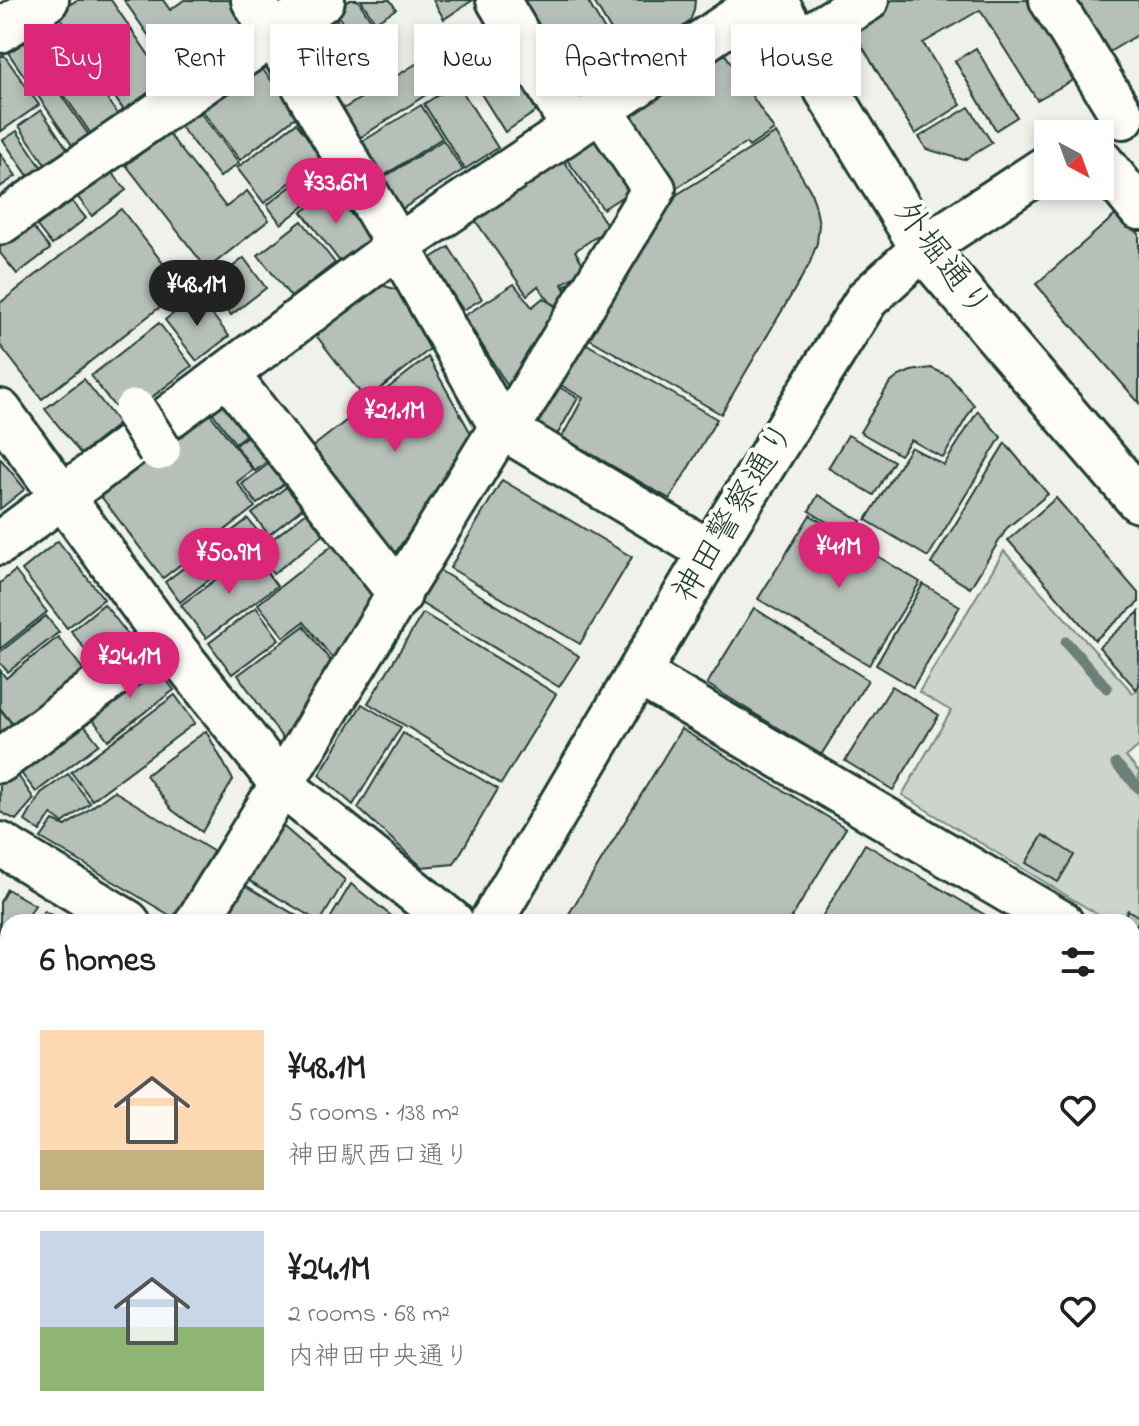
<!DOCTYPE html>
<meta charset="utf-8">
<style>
body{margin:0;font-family:"Indie Flower","Klee One",sans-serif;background:#f6f6f6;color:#202124;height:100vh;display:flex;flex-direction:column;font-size:30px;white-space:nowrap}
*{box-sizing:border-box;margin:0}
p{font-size:26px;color:#757577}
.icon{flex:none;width:44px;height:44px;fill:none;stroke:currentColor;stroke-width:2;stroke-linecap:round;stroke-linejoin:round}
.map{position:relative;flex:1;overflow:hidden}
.side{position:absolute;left:0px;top:914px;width:1140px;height:512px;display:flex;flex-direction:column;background:#fff;border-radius:24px 24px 0 0;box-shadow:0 4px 12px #0003}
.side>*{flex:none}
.banner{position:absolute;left:24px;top:24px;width:1092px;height:72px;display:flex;gap:16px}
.needle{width:52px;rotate:139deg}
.controls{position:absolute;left:1034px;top:120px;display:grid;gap:16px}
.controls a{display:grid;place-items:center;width:80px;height:80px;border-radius:0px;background:#fff;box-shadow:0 4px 12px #0003;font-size:40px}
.price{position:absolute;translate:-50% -68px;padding:0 18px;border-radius:28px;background:#db2777;color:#fff;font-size:26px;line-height:52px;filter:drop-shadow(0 2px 4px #0008)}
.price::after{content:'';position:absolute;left:50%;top:48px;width:24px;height:18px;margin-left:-12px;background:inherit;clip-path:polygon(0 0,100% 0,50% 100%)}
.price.on{background:#222;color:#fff}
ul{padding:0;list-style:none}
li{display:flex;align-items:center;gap:24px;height:200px;padding:0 40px}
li+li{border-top:2px solid #e0e0e0}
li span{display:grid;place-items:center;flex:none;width:224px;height:160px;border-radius:0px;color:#555}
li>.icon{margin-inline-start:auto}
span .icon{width:96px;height:96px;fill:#fffc;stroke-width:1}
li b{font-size:34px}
h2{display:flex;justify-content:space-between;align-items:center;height:96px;padding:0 40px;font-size:34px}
.chip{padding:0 28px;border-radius:0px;background:#fff;box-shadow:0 4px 12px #0003;font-size:28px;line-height:72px}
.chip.on{background:#db2777;color:#fff}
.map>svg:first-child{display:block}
</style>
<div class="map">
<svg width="1139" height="1426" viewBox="0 0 1139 1426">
<rect width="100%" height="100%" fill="#f0f1eb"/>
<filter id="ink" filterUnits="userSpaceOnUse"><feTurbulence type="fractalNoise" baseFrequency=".0125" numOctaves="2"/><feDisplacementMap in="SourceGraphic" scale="16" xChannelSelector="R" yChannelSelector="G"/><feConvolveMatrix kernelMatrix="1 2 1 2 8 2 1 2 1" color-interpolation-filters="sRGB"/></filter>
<g filter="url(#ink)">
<!-- green -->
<path fill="#cdd3cd" stroke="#768880" stroke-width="2" d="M1004,551L1133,693L1139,689V746L1126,757L1139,772V922L1132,933V922H1110L902,795L951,711L919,692Z"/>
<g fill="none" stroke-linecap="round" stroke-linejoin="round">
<!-- stream -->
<g stroke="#6c8077" stroke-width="11">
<path d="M1066,642L1107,688"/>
<path d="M1116,764L1139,788"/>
</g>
</g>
<!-- building -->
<g fill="#b6bfb8" stroke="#1f3d34" stroke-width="2">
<path d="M77,0H111L168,83L125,112L57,13Z"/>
<path d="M124,0H163L170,10L184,0H231L245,21L173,71Z"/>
<path d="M350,0H358L374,25L353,38L334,10Z"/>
<path d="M361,0H390L396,9L375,22Z"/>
<path d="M433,0H473L444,19Z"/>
<path d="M507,0H587L626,66L592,86L586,75L561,90Z"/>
<path d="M593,0H695L694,10L690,21L680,30L630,62Z"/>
<path d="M893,0H1038L1082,75L1037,100L980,10L923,43L961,105L915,134L850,26Z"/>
<path d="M1065,0H1139V34L1101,57Z"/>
<path d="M331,11L350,40L318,61L299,32Z"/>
<path d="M54,22L118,115L91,134L27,41Z"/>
<path d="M488,24L502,46L447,82L433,60Z"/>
<path d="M23,40L90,137L74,148L7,51Z"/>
<path d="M506,48L544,106L505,132L468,73Z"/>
<path d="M976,48L1017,117L996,130L955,61Z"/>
<path d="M725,54L774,130L749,147L746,143L669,193L622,121Z"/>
<path d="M4,55L39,105L0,132V57Z"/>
<path d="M427,57L444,83L358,139L340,111Z"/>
<path d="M260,66L298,115L240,160L202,111Z"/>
<path d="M457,83L498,148L465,169L424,104Z"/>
<path d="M421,105L442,138L382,177L360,143Z"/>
<path d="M195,106L239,163L220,177L176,121Z"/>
<path d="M969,107L992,143L964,160L926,149L919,137Z"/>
<path d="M41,110L70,153L48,168L19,126Z"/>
<path d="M296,123L323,157L264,203L237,168Z"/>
<path d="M17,131L44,171L31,180L3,140Z"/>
<path d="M604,131L639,186L603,209L565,157Z"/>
<path d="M168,133L226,207L247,191L269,220L207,269L126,165Z"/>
<path d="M776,133L810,190L815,204L819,224L817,243L809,265L721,414L574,330L673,197Z"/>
<path d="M443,140L463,170L402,209L383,178Z"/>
<path d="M0,153L16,176L0,187Z"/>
<path d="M326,159L340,178L281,224L267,205Z"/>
<path d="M564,161L609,228L575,251L586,269L562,284L568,296L564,304L556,306L551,303L538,286L527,295L475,220Z"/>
<path d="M110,170L126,190L92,216L77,196Z"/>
<path d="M332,189L371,240L341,263L302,212Z"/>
<path d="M71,200L86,218L52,245L37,226Z"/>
<path d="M121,209L183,289L42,399L0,345V303Z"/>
<path d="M1120,211L1139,234V403L1036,284Z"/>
<path d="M302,221L335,263L291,297L258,255Z"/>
<path d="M29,222L50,249L17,274L0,253V245Z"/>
<path d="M449,247L482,299L463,310L430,259Z"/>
<path d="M244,258L266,288L231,315L203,278L217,267L223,274Z"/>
<path d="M588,273L512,393L464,316L514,284L532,307L543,298L558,308L569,298L564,286Z"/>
<path d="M379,284L397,290L430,349L366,400L315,334Z"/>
<path d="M197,295L229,336L197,361L165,320Z"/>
<path d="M159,323L192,366L124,419L91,376Z"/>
<path d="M578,339L717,419L670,499L562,437L583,398L554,381Z"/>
<path d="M428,357L473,437L394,555L302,455Z"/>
<path d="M931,368L949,376L974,405L943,458L911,440L900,455L860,432L889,384L899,376L911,371Z"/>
<path d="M84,379L119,424L81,454L45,409Z"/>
<path d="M549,381L578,398L557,435L531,419Z"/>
<path d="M227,394L253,429L235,443L209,408Z"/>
<path d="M978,411L1001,437L928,557L866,520L911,447L944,465Z"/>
<path d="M210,414L253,470L237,482L255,507L163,578L100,495L192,424L193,426Z"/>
<path d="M254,431L273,457L255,471L235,445Z"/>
<path d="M848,435L894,461L874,495L828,468Z"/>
<path d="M1005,443L1048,494L1007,528L970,588L931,564Z"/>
<path d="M0,458L25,489L0,509Z"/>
<path d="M272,461L288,481L257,504L242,484Z"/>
<path d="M502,480L632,557L580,644L450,568Z"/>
<path d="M294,481L310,502L269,535L252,514Z"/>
<path d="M818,495L861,521L851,537L809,511Z"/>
<path d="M1056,498L1139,594V602L1095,640L1008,540Z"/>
<path d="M312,508L329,530L273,574L256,552Z"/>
<path d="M810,515L920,582L869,665L758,599Z"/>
<path d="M248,519L263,538L180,602L165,582Z"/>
<path d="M58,541L104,599L67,628L22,570Z"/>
<path d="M337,542L376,590L333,659L304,622L284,637L258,604Z"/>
<path d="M252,553L277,586L206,638L181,605Z"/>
<path d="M434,567L579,656L559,687L414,599Z"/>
<path d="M15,571L47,612L0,649V583Z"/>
<path d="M923,584L960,606L913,687L876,665Z"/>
<path d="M104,604L138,647L104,674L71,631Z"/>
<path d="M256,607L279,639L232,674L209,643Z"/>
<path d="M754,608L868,680L821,755L707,684Z"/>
<path d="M1139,612V686L1136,689L1099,647Z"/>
<path d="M423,613L556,694L501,784L368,703Z"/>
<path d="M46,616L59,632L8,672L0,663V652Z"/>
<path d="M304,626L332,663L283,739L238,675Z"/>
<path d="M58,637L86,673L15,727L0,708V670L6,678Z"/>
<path d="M152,661L174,690L108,740L86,710Z"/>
<path d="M892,686L939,715L893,790L845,761Z"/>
<path d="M175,695L195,723L92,800L71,772Z"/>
<path d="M362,704L401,727L353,805L319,775Z"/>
<path d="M0,709L18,731L0,746Z"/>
<path d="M77,716L99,744L36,792L14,764Z"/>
<path d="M681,729L846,828L789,922H564Z"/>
<path d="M206,731L233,780L202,832L172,810L146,775Z"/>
<path d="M403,733L498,789L454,864L422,867L358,808Z"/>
<path d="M13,768L34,799L16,820L0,812V779Z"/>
<path d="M68,774L90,803L63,823L51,815L40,831L25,821L41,793Z"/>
<path d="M114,791L216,853L176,919L41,838L53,821L66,826Z"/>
<path d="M277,821L345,880L320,922L236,873Z"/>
<path d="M1043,835L1074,855L1058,882L1026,863Z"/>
<path d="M865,844L997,922H819Z"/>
<path d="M235,879L307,922H238L217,910Z"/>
<path d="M351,884L399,922H328Z"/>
<path d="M7,889L35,905L25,922H8V953L6,956L0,953V902Z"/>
<path d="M1128,910L1139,917V920L1132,932V922H1121Z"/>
<path d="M44,911L64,922H37Z"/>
<path d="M1132,1002L1139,1006V1097L1132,1109Z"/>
<path d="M8,1007V1059L0,1054V1011L4,1013Z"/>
<path d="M1139,1126V1171L1132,1167V1137Z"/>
<path d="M0,1165L8,1169V1204L0,1218Z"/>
<path d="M1132,1170L1139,1174V1211L1132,1207Z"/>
<path d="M0,1227L8,1232V1270L0,1265Z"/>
<path d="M8,1289V1317L0,1313V1303Z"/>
<path d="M0,1322L8,1326V1346L0,1360Z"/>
<path d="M1133,1369L1139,1375V1426H1098L1103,1418H1132Z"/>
<path d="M46,1418H125L120,1426H60Z"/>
<path d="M282,1418H329L324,1426H288L280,1421Z"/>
<path d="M340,1418H369L364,1426H335Z"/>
<path d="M373,1418H425L439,1426H369Z"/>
<path d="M624,1418H641L636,1426H623L620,1424Z"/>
<path d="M660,1418H681L676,1426H655Z"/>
<path d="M710,1418H753L748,1426H705Z"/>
<path d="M903,1418H959L965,1421L962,1426H914L903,1419Z"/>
</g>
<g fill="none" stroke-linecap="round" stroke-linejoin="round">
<!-- minor casing -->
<g stroke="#1f3d34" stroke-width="48">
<g id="minor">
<path d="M253,0L398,246L501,427L710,552"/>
<path d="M498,0L573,128"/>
<path d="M1051,0L1123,117"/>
<path d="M0,31L47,0"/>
<path d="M798,42L867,0"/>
<path d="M1100,160L1139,208"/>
<path d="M0,223L323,0"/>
<path d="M227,374L400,595"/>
<path d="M0,411L165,637L282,785L452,922"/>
<path d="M0,543L398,246L764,0"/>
<path d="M639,674L1061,922"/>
<path d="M0,761L165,637"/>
<path d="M0,844L128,922"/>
<path d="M197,922L501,427L520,409L654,189L601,110"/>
<path d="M491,922L710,552L867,299L923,248L1048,166"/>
<path d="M1132,964L1139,968"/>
<path d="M0,1113L8,1117"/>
<path d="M1132,1289L1139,1277"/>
<path d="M1132,1330L1139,1337"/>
<path d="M0,1388L8,1375"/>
<path d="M0,1416L16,1426"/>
<path d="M524,1418L538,1426"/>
<path d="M983,1418L997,1426"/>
<path d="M193,1426L197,1418"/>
<path d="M1052,1426L1057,1418"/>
</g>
</g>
<!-- major casing -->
<g stroke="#1f3d34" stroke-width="50">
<path id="major" d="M774,0L798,42L923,248L1139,500"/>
</g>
<!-- minor -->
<use href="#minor" stroke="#fdfcf7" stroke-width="42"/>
<!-- major -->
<use href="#major" stroke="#fdfcf7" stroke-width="44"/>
<!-- minor-bridge casing -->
<g stroke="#1f3d34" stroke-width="48" stroke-linecap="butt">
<path id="minor-bridge" d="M135,411L159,449"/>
</g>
<!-- minor-bridge -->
<use href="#minor-bridge" stroke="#fdfcf7" stroke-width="42"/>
</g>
</g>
<g text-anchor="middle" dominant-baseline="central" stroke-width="8" stroke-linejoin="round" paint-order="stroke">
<!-- street labels -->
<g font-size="34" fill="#1f3d34" stroke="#fdfcf7">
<text transform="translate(941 261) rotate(53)">外堀通り</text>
<text transform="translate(736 513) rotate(-59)">神田警察通り</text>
</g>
</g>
</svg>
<div class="controls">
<a><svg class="needle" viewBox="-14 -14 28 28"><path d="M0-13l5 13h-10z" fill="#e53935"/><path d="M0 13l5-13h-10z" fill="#757577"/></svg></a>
</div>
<b class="price" style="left:336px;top:226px">¥33.6M</b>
<b class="price on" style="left:197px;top:328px">¥48.1M</b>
<b class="price" style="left:395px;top:454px">¥21.1M</b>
<b class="price" style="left:839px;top:590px">¥41M</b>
<b class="price" style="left:229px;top:596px">¥50.9M</b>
<b class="price" style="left:130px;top:700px">¥24.1M</b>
<div class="banner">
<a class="chip on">Buy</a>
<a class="chip">Rent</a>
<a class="chip">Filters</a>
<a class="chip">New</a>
<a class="chip">Apartment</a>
<a class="chip">House</a>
</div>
<section class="side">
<h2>6 homes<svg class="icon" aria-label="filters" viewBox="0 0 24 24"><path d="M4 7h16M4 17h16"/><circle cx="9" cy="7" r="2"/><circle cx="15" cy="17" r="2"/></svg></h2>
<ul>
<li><span style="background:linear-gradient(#ffd9b3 75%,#c2b280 0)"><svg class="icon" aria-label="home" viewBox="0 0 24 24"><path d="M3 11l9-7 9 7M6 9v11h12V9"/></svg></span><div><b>¥48.1M</b><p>5 rooms · 138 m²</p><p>神田駅西口通り</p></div><svg class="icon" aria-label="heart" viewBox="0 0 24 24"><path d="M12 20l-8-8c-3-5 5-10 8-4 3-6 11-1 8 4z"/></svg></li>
<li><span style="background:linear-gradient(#c9d6e8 60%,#8fb573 0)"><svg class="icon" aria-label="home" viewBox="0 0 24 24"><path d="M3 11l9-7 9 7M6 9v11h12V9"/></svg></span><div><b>¥24.1M</b><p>2 rooms · 68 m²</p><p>内神田中央通り</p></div><svg class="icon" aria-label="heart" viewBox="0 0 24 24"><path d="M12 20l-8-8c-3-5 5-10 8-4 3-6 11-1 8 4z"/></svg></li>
</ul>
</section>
</div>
